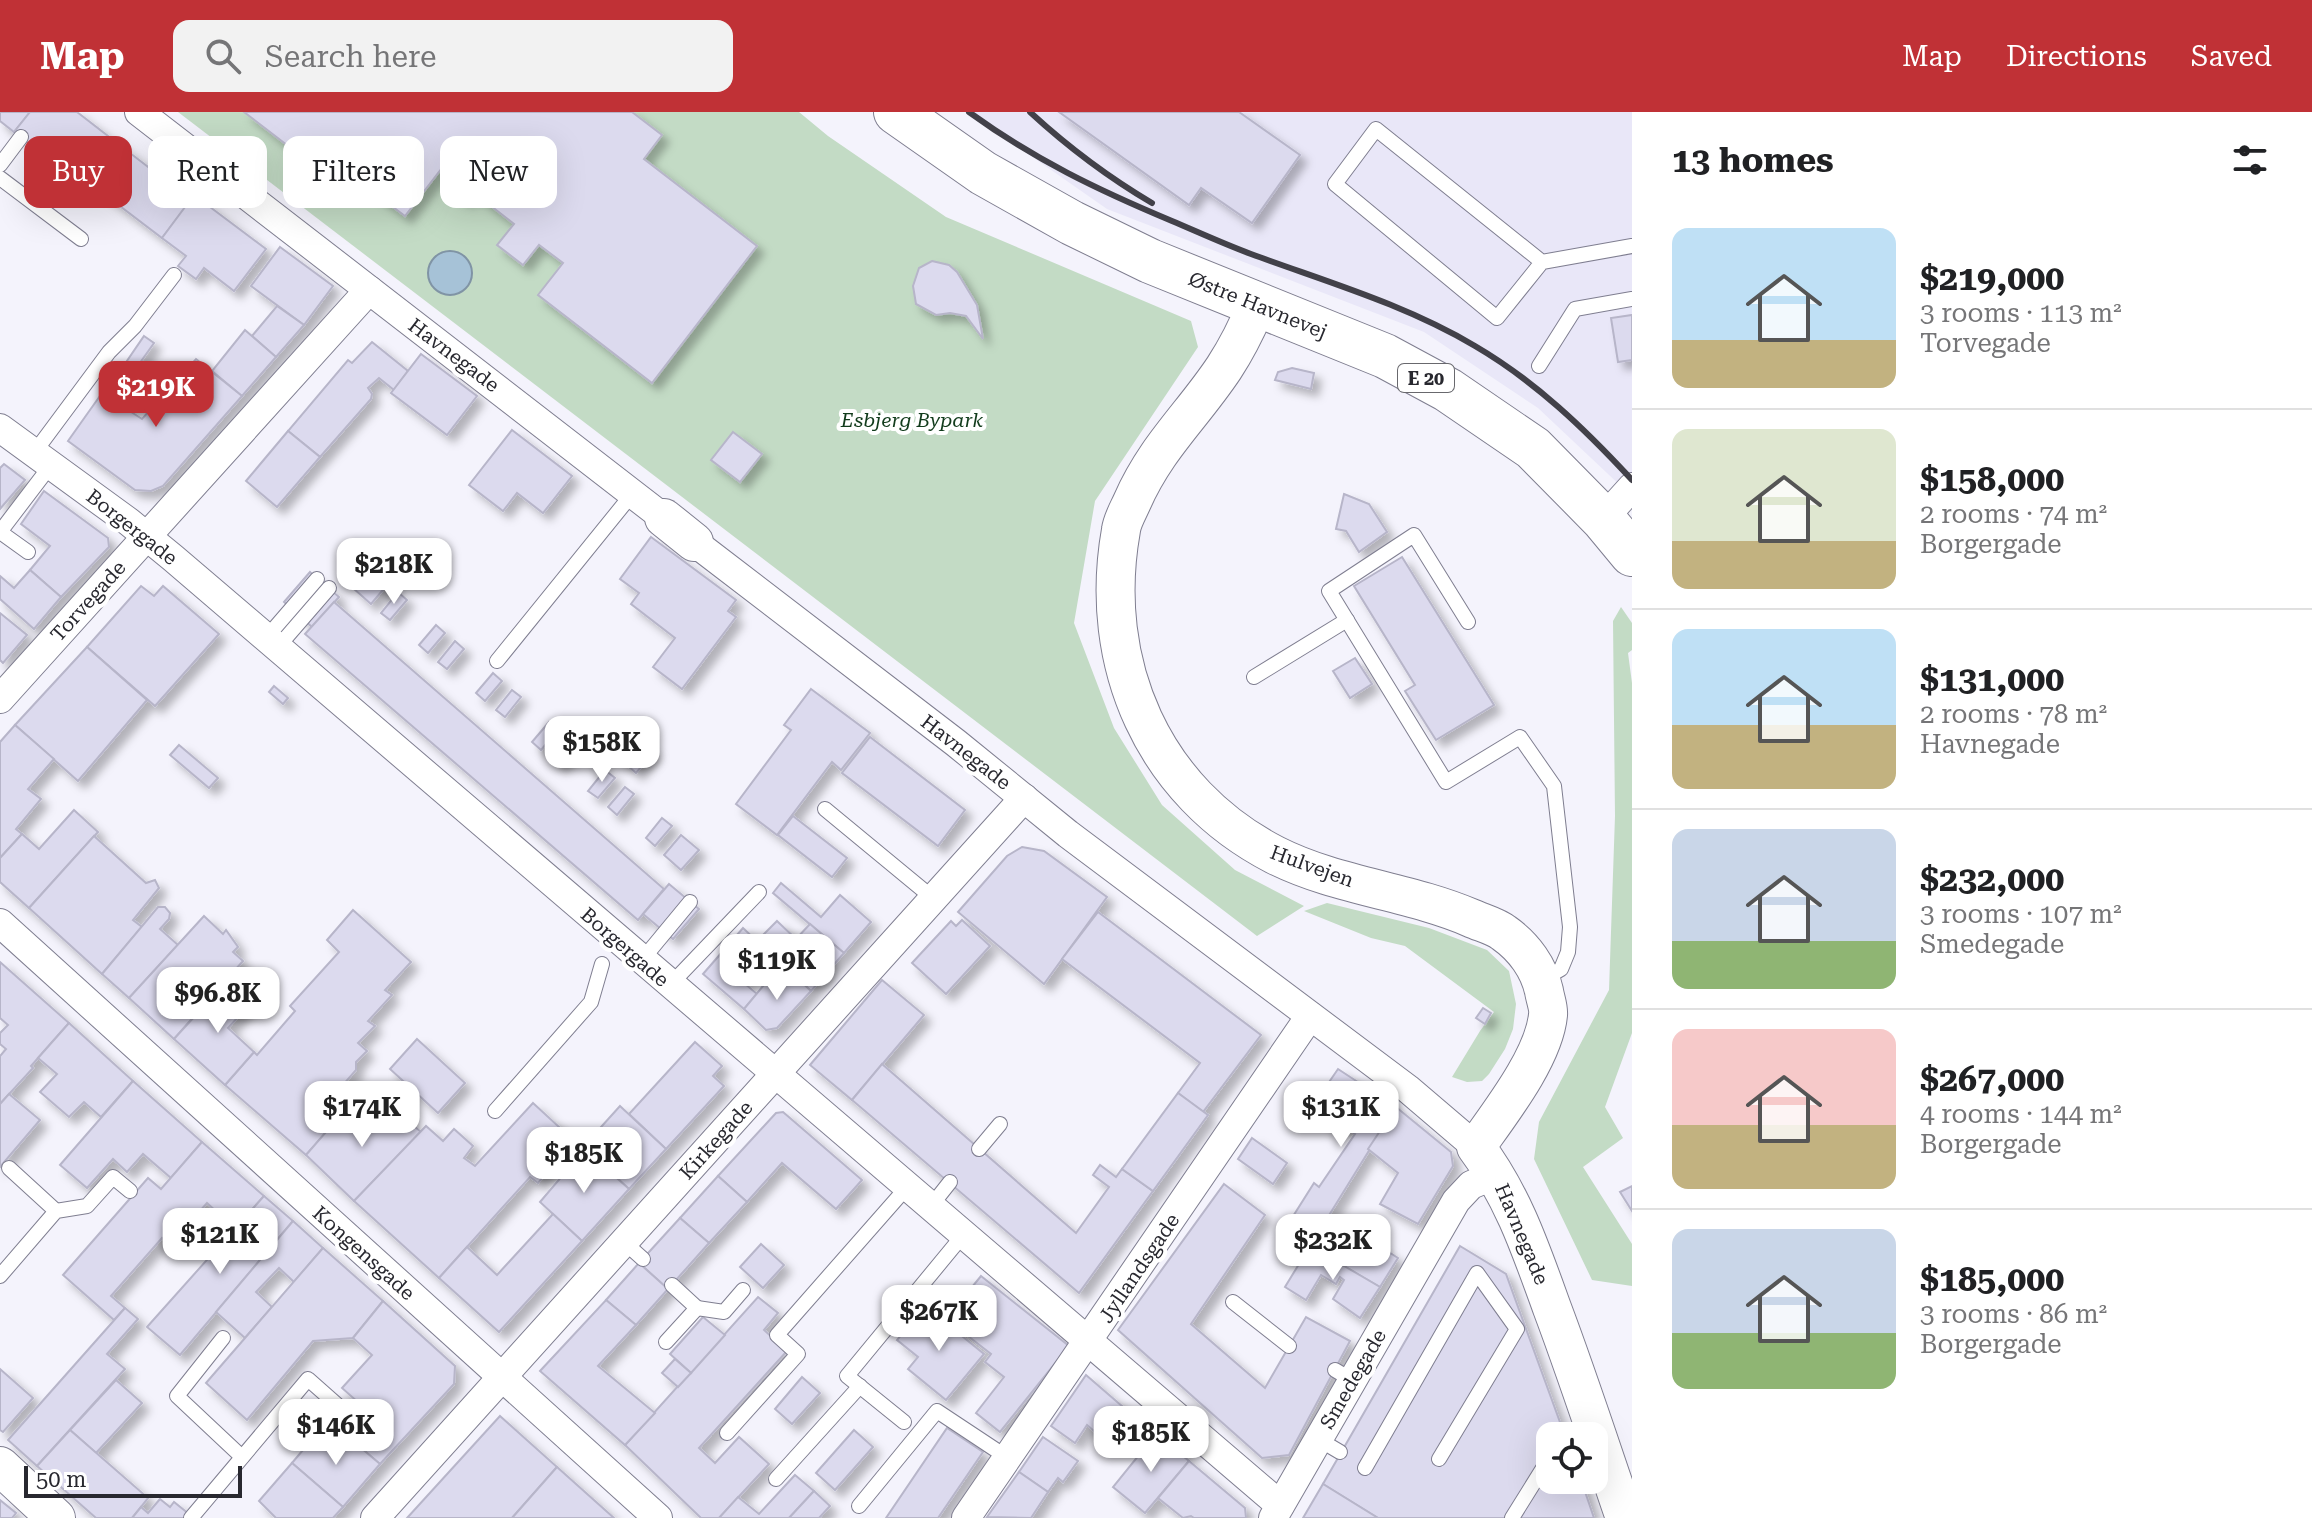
<!DOCTYPE html>
<meta charset="utf-8">
<style>
body{margin:0;font-family:"Roboto Serif",serif;background:#f2f2f2;color:#202124;height:100vh;display:flex;flex-direction:column;font-size:30px;white-space:nowrap}
*{box-sizing:border-box;margin:0}
p{font-size:26px;color:#757577}
.icon{flex:none;width:44px;height:44px;fill:none;stroke:currentColor;stroke-width:2;stroke-linecap:round;stroke-linejoin:round}
.map{position:relative;flex:1;overflow:hidden}
.details{display:flex;flex-direction:column;background:#fff;width:680px}
.details>*{flex:none}
.guide{position:absolute;left:24px;top:24px;width:760px;height:72px;display:flex;gap:16px}
.tools{position:absolute;left:1536px;top:1310px;display:grid;gap:16px}
.tools a{display:grid;place-items:center;width:72px;height:72px;border-radius:16px;background:#fff;box-shadow:0 8px 32px #0002;font-size:40px}
.scale{position:absolute;left:24px;bottom:20px;width:218px;box-sizing:border-box;padding-left:8px;border:4px solid #28282f;border-top:0;font-size:22px;line-height:28px;white-space:nowrap;color:#28282f;-webkit-text-stroke:6px #fff;paint-order:stroke}
.price{position:absolute;translate:-50% -68px;padding:0 18px;border-radius:16px;background:#fff;color:#222;font-size:26px;line-height:52px;filter:drop-shadow(0 2px 4px #0008)}
.price::after{content:'';position:absolute;left:50%;top:48px;width:24px;height:18px;margin-left:-12px;background:inherit;clip-path:polygon(0 0,100% 0,50% 100%)}
.price.on{background:#c03136;color:#fff}
ul{padding:0;list-style:none}
li{display:flex;align-items:center;gap:24px;height:200px;padding:0 40px}
li+li{border-top:2px solid #e0e0e0}
li span{display:grid;place-items:center;flex:none;width:224px;height:160px;border-radius:16px;color:#555}
li>.icon{margin-inline-start:auto}
span .icon{width:96px;height:96px;fill:#fffc;stroke-width:1}
li b{font-size:34px}
h2{display:flex;justify-content:space-between;align-items:center;height:96px;padding:0 40px;font-size:34px}
.tag{padding:0 28px;border-radius:16px;background:#fff;box-shadow:0 8px 32px #0002;font-size:28px;line-height:72px}
.tag.on{background:#c03136;color:#fff}
header{display:flex;align-items:center;gap:48px;box-sizing:border-box;height:112px;padding:0 40px;background:#c03136;color:#fff}
header strong{font-size:38px}
nav{display:flex;gap:44px;margin-inline-start:auto;font-size:28px}
.search{width:560px;height:72px;background:#f2f2f2;display:flex;align-items:center;gap:20px;box-sizing:border-box;padding:0 28px;border-radius:16px;color:#757577;font-size:30px}
main{display:flex;flex:1;min-height:0}
.map>svg:first-child{display:block}
</style>
<header>
<strong>Map</strong>
<div class="search"><svg class="icon" aria-label="search" viewBox="0 0 24 24"><circle cx="10" cy="10" r="6"/><path d="M15 15l6 6"/></svg>Search here</div>
<nav><a>Map</a><a>Directions</a><a>Saved</a></nav>
</header>
<main>
<div class="map">
<svg width="1632" height="1406" viewBox="0 0 1632 1406">
<defs>
<filter id="shadow"><feDropShadow dx="7" dy="7" stdDeviation="4" flood-color="#0004"/></filter>
</defs>
<rect width="100%" height="100%" fill="#f4f3fc"/>
<!-- built -->
<path fill="#e9e7f8" d="M968,0H1632V369L1625,378L1538,296L1424,220L1107,97Z"/>
<!-- green -->
<g fill="#c3dbc5">
<path d="M178,0H799L828,24L946,105L1191,209L1198,235L1095,389L1074,511L1114,616L1162,693L1235,758L1304,794L1257,824Z"/>
<path d="M1621,495L1632,511V538L1628,541L1632,571V921L1605,995L1623,1026L1583,1055L1632,1132V1174L1592,1168L1534,1047L1539,1010L1609,878L1615,704L1613,509Z"/>
<path d="M1327,791L1429,816L1487,838L1509,859L1516,892L1513,917L1505,937L1489,962L1482,969L1467,970L1452,965L1480,919L1494,900L1405,834L1371,826L1304,799Z"/>
</g>
<!-- water -->
<circle fill="#a6c2d7" stroke="#8094a5" stroke-width="2" cx="450" cy="161" r="22"/>
<!-- building -->
<g fill="#dcdaee" stroke="#b7b5c9" stroke-width="2" filter="url(#shadow)">
<path d="M0,0H30L14,20L0,9Z"/>
<path d="M30,0H77L117,31L83,74L14,20Z"/>
<path d="M244,0H632L662,23L644,47L757,134L652,271L538,183L563,151L539,133L523,153L497,133L514,112L477,83L464,87L450,77V63L442,56L405,104L357,68L348,80Z"/>
<path d="M1059,0H1239L1300,43L1252,111L1201,76L1189,93Z"/>
<path d="M117,31L191,88L162,126L87,69Z"/>
<path d="M194,83L266,137L234,179L204,156L196,167L178,154L186,144L162,126Z"/>
<path d="M280,135L333,174L304,213L251,174Z"/>
<path d="M932,149L949,153L957,160L977,193L983,227L966,204L950,201L936,203L916,192L913,174L919,156Z"/>
<path d="M277,194L304,213L276,245L252,224Z"/>
<path d="M1632,203V248L1618,250L1611,206Z"/>
<path d="M245,218L276,245L242,284L212,259Z"/>
<path d="M144,224L154,231L127,269L118,262Z"/>
<path d="M372,230L408,259L394,278L379,266L368,276L372,282L371,287L320,345L288,319L348,248L352,251Z"/>
<path d="M421,242L477,284L447,323L391,281Z"/>
<path d="M196,247L242,284L163,374L151,379L135,378L68,329L102,281L142,307Z"/>
<path d="M1292,256L1314,261L1311,277L1275,268L1278,260Z"/>
<path d="M512,318L572,364L543,401L517,381L503,399L469,373Z"/>
<path d="M288,319L320,345L277,395L246,369Z"/>
<path d="M733,320L762,342L740,370L711,348Z"/>
<path d="M4,352L25,368L0,397V356Z"/>
<path d="M44,379L108,426L109,435L61,485L30,458L50,434L21,412Z"/>
<path d="M1344,382L1369,392L1387,420L1359,440L1346,419L1336,417Z"/>
<path d="M651,425L736,488L728,499L736,505L682,577L653,555L675,526L631,492L639,481L620,467Z"/>
<path d="M1402,445L1494,593L1436,628L1405,579L1415,573L1354,474Z"/>
<path d="M371,457L388,472L371,492L354,477Z"/>
<path d="M30,458L61,485L34,517L0,487V464L14,476Z"/>
<path d="M310,460L339,485L312,515L284,490Z"/>
<path d="M141,474L154,484L163,474L219,522L155,594L87,535Z"/>
<path d="M398,480L407,488L390,508L381,501Z"/>
<path d="M334,490L664,777L638,808L305,522Z"/>
<path d="M0,501L27,523L3,551L0,548Z"/>
<path d="M436,513L445,521L428,541L419,533Z"/>
<path d="M455,529L464,537L447,557L438,550Z"/>
<path d="M87,535L147,588L78,669L15,613Z"/>
<path d="M1355,546L1372,572L1350,586L1333,559Z"/>
<path d="M493,561L502,569L485,589L476,581Z"/>
<path d="M274,574L288,586L283,592L269,580Z"/>
<path d="M811,577L870,621L841,658L832,650L777,723L736,692L791,618L784,613Z"/>
<path d="M512,578L521,585L505,605L496,598Z"/>
<path d="M549,610L558,618L541,638L532,630Z"/>
<path d="M15,613L54,647L28,677L41,687L16,717L22,722L0,746V630Z"/>
<path d="M870,625L965,698L938,734L842,661Z"/>
<path d="M636,626L654,640L636,661L619,646Z"/>
<path d="M568,627L577,634L560,654L551,647Z"/>
<path d="M179,633L218,666L209,676L170,643Z"/>
<path d="M605,658L615,666L598,686L588,679Z"/>
<path d="M625,675L634,682L617,703L608,695Z"/>
<path d="M74,698L98,720L29,796L0,770V746L22,722L39,737Z"/>
<path d="M793,704L847,746L832,765L778,723Z"/>
<path d="M662,706L672,714L655,734L646,726Z"/>
<path d="M681,723L699,738L681,758L664,743Z"/>
<path d="M94,724L146,771L155,768L159,776L133,808L142,815L102,862L29,796Z"/>
<path d="M1022,735L1044,739L1107,785L1044,872L958,800L1007,744Z"/>
<path d="M781,771L821,805L840,783L871,810L844,841L773,781Z"/>
<path d="M669,772L699,797L673,827L643,802Z"/>
<path d="M158,795H165L170,801L169,807L160,817L178,833L129,886L102,862Z"/>
<path d="M353,798L411,850L385,878L392,883L368,909L375,914L358,931L367,939L356,950V958L317,1003L331,1015L306,1043L225,973L254,940L257,943L295,899L290,894L339,840L327,828Z"/>
<path d="M1098,800L1261,923L1203,1000L1178,981L1200,951L1062,847Z"/>
<path d="M204,804L223,822L226,818L238,835L233,840L243,849L174,927L129,886Z"/>
<path d="M962,808L990,834L946,882L912,851L951,809L956,814Z"/>
<path d="M777,809L796,827L810,812L844,841L811,879L757,829Z"/>
<path d="M743,816L757,829L731,860L757,882L744,897L703,862Z"/>
<path d="M0,850L69,911L31,954L33,956L0,992V944L6,937L0,932V921L8,913L0,906Z"/>
<path d="M793,862L811,879L777,916L766,918L744,897L768,868L779,877Z"/>
<path d="M882,868L924,903L852,988L810,953Z"/>
<path d="M227,869L251,891L228,916L254,940L225,973L174,927Z"/>
<path d="M1483,896L1491,901L1485,912L1476,906Z"/>
<path d="M69,911L133,969L101,1005L84,990L69,1005L40,980L57,962L38,946Z"/>
<path d="M417,927L465,971L438,1001L390,957Z"/>
<path d="M695,930L722,954L713,964L724,974L666,1037L629,1002Z"/>
<path d="M882,952L1076,1121L1109,1075L1093,1063L1100,1053L1116,1065L1122,1057L1153,1079L1079,1181L852,988Z"/>
<path d="M1338,957L1396,995L1310,1134L1285,1117L1314,1071L1319,1075L1355,1022L1312,995Z"/>
<path d="M133,969L202,1030L171,1066L143,1042L127,1060L113,1047L87,1076L60,1053Z"/>
<path d="M1178,981L1208,1003L1153,1079L1122,1057Z"/>
<path d="M9,982L40,1008L0,1055V992Z"/>
<path d="M386,990L421,1020L354,1089L306,1043L345,998L364,1017Z"/>
<path d="M533,991L585,1039L575,1050L564,1041L538,1071L530,1065L439,1166L354,1089L426,1014L443,1029L454,1017L473,1034L464,1046L475,1054Z"/>
<path d="M620,994L666,1037L629,1077L583,1035Z"/>
<path d="M1396,995L1451,1040L1453,1054L1418,1112L1380,1092L1398,1061L1368,1037Z"/>
<path d="M783,1000L862,1068L836,1097L782,1051L747,1090L718,1064L776,1001Z"/>
<path d="M1252,1026L1287,1051L1273,1072L1238,1047Z"/>
<path d="M202,1030L264,1084L218,1136L201,1120L218,1101L207,1091L170,1133L162,1126L111,1184L125,1196L114,1208L63,1163L148,1066L161,1077Z"/>
<path d="M585,1037L629,1077L582,1129L540,1090Z"/>
<path d="M718,1064L747,1090L709,1131L680,1106Z"/>
<path d="M1224,1072L1265,1103L1191,1212L1265,1276L1306,1205L1350,1229L1289,1343L1262,1346L1118,1218Z"/>
<path d="M1632,1074V1099L1620,1080Z"/>
<path d="M264,1084L293,1109L180,1243L147,1215Z"/>
<path d="M553,1102L582,1129L499,1220L439,1166L467,1135L497,1163Z"/>
<path d="M680,1106L709,1131L668,1177L639,1151Z"/>
<path d="M293,1109L323,1136L294,1170L279,1156L256,1180L272,1195L245,1226L216,1200Z"/>
<path d="M1351,1127L1366,1136L1370,1128L1398,1146L1380,1175L1337,1150Z"/>
<path d="M761,1132L784,1153L763,1176L740,1155Z"/>
<path d="M1310,1134L1380,1175L1360,1206L1333,1187L1344,1168L1340,1165L1336,1172L1321,1163L1306,1188L1285,1175Z"/>
<path d="M1460,1134L1506,1162L1565,1324H1550V1368H1581L1594,1406H1378L1323,1372Z"/>
<path d="M323,1136L383,1189L353,1226L313,1229L247,1308L206,1271Z"/>
<path d="M639,1151L668,1177L636,1213L606,1188Z"/>
<path d="M981,1164L1069,1234L1000,1320L976,1301L1004,1265L985,1250L991,1242L946,1207Z"/>
<path d="M758,1185L778,1201L764,1218L787,1239L699,1336L715,1351L739,1325L769,1352L719,1406H701L625,1333Z"/>
<path d="M606,1188L636,1213L598,1254L655,1301L625,1333L540,1259Z"/>
<path d="M383,1189L455,1254L454,1272L380,1352L347,1324L368,1299L342,1276L372,1243L353,1226Z"/>
<path d="M925,1194L984,1242L946,1288L908,1257L918,1245L897,1228Z"/>
<path d="M125,1196L138,1207L107,1242L125,1257L37,1354L8,1328Z"/>
<path d="M703,1205L725,1223L691,1261L670,1242Z"/>
<path d="M675,1247L691,1261L678,1275L662,1261Z"/>
<path d="M0,1257L33,1286L3,1320L0,1318Z"/>
<path d="M1086,1263L1145,1314L1131,1332L1111,1315L1101,1325L1087,1313L1075,1331L1051,1314Z"/>
<path d="M802,1265L820,1281L792,1312L775,1297Z"/>
<path d="M116,1268L142,1291L96,1341L70,1318Z"/>
<path d="M500,1304L557,1355L512,1406H407Z"/>
<path d="M947,1316L983,1340L938,1406H886Z"/>
<path d="M70,1318L148,1386L132,1406H96L37,1354Z"/>
<path d="M854,1318L873,1335L835,1378L816,1361Z"/>
<path d="M319,1319L337,1335L347,1324L380,1352L343,1395L292,1351Z"/>
<path d="M1156,1322L1189,1349L1145,1401L1113,1375Z"/>
<path d="M1043,1325L1078,1349L1063,1370L1058,1366L1048,1380L1019,1360Z"/>
<path d="M1189,1349L1245,1396L1246,1406H1194L1191,1404L1183,1406L1158,1386Z"/>
<path d="M292,1351L343,1395L333,1406H276L259,1389Z"/>
<path d="M557,1355L614,1406H512Z"/>
<path d="M1019,1360L1048,1380L1031,1406L987,1405Z"/>
<path d="M795,1363L814,1379L789,1406H719L738,1385L759,1402Z"/>
<path d="M1323,1372L1378,1406H1303Z"/>
<path d="M814,1379L830,1394L819,1406H789Z"/>
<path d="M160,1387L170,1395L174,1390L189,1402L185,1406H132L141,1395L148,1401Z"/>
<path d="M0,1388L16,1401L12,1406H0Z"/>
</g>
<g fill="none" stroke-linecap="round" stroke-linejoin="round">
<!-- lane casing -->
<g stroke="#7f7e90" stroke-width="16">
<g id="lane">
<path d="M0,53L21,25"/>
<path d="M0,66L81,127"/>
<path d="M1542,150L1376,17L1335,72L1497,206L1542,150L1632,134"/>
<path d="M1539,254L1575,197L1632,187"/>
<path d="M34,341L109,240L135,214L174,163"/>
<path d="M28,440L0,420L51,353"/>
<path d="M1468,510L1414,423L1329,479L1446,670L1520,625L1554,674L1570,815L1568,840L1561,857L1542,868"/>
<path d="M266,526L317,467"/>
<path d="M277,536L329,476"/>
<path d="M497,549L633,381"/>
<path d="M1254,565L1347,508"/>
<path d="M825,697L934,787"/>
<path d="M642,848L690,790"/>
<path d="M670,873L759,780"/>
<path d="M495,999L591,890L602,852"/>
<path d="M979,1037L1000,1012"/>
<path d="M9,1056L56,1099"/>
<path d="M931,1094L950,1070"/>
<path d="M624,1130L643,1147"/>
<path d="M0,1164L56,1099L87,1094L113,1065L130,1079"/>
<path d="M1233,1190L1289,1234"/>
<path d="M697,1196L724,1200L743,1178"/>
<path d="M223,1226L177,1284L242,1345"/>
<path d="M666,1230L697,1196L672,1173"/>
<path d="M1335,1258L1352,1268"/>
<path d="M904,1310L847,1264L964,1122"/>
<path d="M727,1321L798,1242L777,1223L908,1074"/>
<path d="M1318,1327L1340,1340"/>
<path d="M1365,1356L1477,1161L1517,1217L1439,1347"/>
<path d="M776,1367L860,1274"/>
<path d="M859,1394L937,1299L1008,1346"/>
<path d="M191,1406L308,1267L343,1298"/>
<path d="M1512,1406L1550,1345"/>
</g>
</g>
<!-- street casing -->
<g stroke="#7f7e90" stroke-width="30">
<g id="street">
<path d="M139,0L664,406"/>
<path d="M0,316L129,410L173,446L1280,1393"/>
<path d="M1603,407L1632,375"/>
<path d="M694,430L956,631L1068,722L1408,977L1476,1035"/>
<path d="M0,587L369,178"/>
<path d="M0,811L658,1406"/>
<path d="M375,1406L1024,686"/>
<path d="M966,1406L1310,904"/>
<path d="M1273,1406L1456,1089L1471,1073L1497,1062"/>
</g>
</g>
<!-- secondary casing -->
<g stroke="#7f7e90" stroke-width="40">
<g id="secondary">
<path d="M1257,192C1248,214 1237,236 1224,256C1192,304 1156,335 1132,390C1128,399 1122,409 1121,418C1097,552 1153,680 1275,743C1336,774 1408,779 1471,806C1482,811 1495,814 1504,821C1524,835 1539,856 1544,879C1545,886 1549,896 1548,903C1544,945 1500,1001 1476,1035C1513,1084 1531,1138 1552,1196C1578,1265 1601,1336 1625,1406"/>
<path d="M664,406L694,430"/>
<path d="M0,1354L56,1406"/>
</g>
</g>
<!-- primary casing -->
<g stroke="#7f7e90" stroke-width="46">
<path id="primary" d="M896,0L983,61L1072,111L1150,149L1385,244L1448,278L1533,336L1603,407L1632,442"/>
</g>
<!-- lane -->
<use href="#lane" stroke="#fff" stroke-width="14"/>
<!-- street -->
<use href="#street" stroke="#fff" stroke-width="28"/>
<!-- secondary -->
<use href="#secondary" stroke="#fff" stroke-width="38"/>
<!-- primary -->
<use href="#primary" stroke="#fff" stroke-width="44"/>
<!-- rail -->
<g stroke="#424149" stroke-width="6">
<path d="M969,0C1035,48 1098,78 1172,109C1198,120 1224,132 1251,142C1327,170 1404,192 1475,234C1535,269 1585,317 1632,368"/>
<path d="M1030,0C1068,35 1108,65 1152,91"/>
</g>
</g>
<g text-anchor="middle" dominant-baseline="central" stroke-width="8" stroke-linejoin="round" paint-order="stroke">
<!-- shield labels -->
<rect fill="#fff" stroke="#68686d" stroke-width="2" x="1398" y="252" width="56" height="28" rx="6"/>
<g font-size="18" font-weight="bold" fill="#28282f">
<text x="1426" y="266">E 20</text>
</g>
<!-- street labels -->
<g font-size="20" fill="#28282f" stroke="#fff">
<text transform="translate(1258 193) rotate(22)">Østre Havnevej</text>
<text transform="translate(454 243) rotate(37)">Havnegade</text>
<text transform="translate(132 415) rotate(38)">Borgergade</text>
<text transform="translate(88 489) rotate(-48)">Torvegade</text>
<text transform="translate(966 640) rotate(38)">Havnegade</text>
<text transform="translate(1312 754) rotate(20)">Hulvejen</text>
<text transform="translate(625 835) rotate(41)">Borgergade</text>
<text transform="translate(716 1028) rotate(-48)">Kirkegade</text>
<text transform="translate(1522 1122) rotate(67)">Havnegade</text>
<text transform="translate(364 1141) rotate(42)">Kongensgade</text>
<text transform="translate(1139 1156) rotate(-56)">Jyllandsgade</text>
<text transform="translate(1353 1267) rotate(-60)">Smedegade</text>
</g>
<!-- park labels -->
<g font-size="20" font-style="italic" fill="#123c1c" stroke="#fff">
<text x="912" y="308">Esbjerg Bypark</text>
</g>
</g>
</svg>
<div class="tools">
<a><svg class="icon" aria-label="locate" viewBox="0 0 24 24"><circle cx="12" cy="12" r="6"/><path d="M12 2v4M12 18v4M2 12h4M18 12h4"/></svg></a>
</div>
<div class="scale">50 m</div>
<b class="price on" style="left:156px;top:317px">$219K</b>
<b class="price" style="left:394px;top:494px">$218K</b>
<b class="price" style="left:602px;top:672px">$158K</b>
<b class="price" style="left:777px;top:890px">$119K</b>
<b class="price" style="left:218px;top:923px">$96.8K</b>
<b class="price" style="left:362px;top:1037px">$174K</b>
<b class="price" style="left:1341px;top:1037px">$131K</b>
<b class="price" style="left:584px;top:1083px">$185K</b>
<b class="price" style="left:220px;top:1164px">$121K</b>
<b class="price" style="left:1333px;top:1170px">$232K</b>
<b class="price" style="left:939px;top:1241px">$267K</b>
<b class="price" style="left:336px;top:1355px">$146K</b>
<b class="price" style="left:1151px;top:1362px">$185K</b>
<div class="guide">
<a class="tag on">Buy</a>
<a class="tag">Rent</a>
<a class="tag">Filters</a>
<a class="tag">New</a>
</div>
</div>
<section class="details">
<h2>13 homes<svg class="icon" aria-label="filters" viewBox="0 0 24 24"><path d="M4 7h16M4 17h16"/><circle cx="9" cy="7" r="2"/><circle cx="15" cy="17" r="2"/></svg></h2>
<ul>
<li><span style="background:linear-gradient(#bfe0f5 70%,#c2b280 0)"><svg class="icon" aria-label="home" viewBox="0 0 24 24"><path d="M3 11l9-7 9 7M6 9v11h12V9"/></svg></span><div><b>$219,000</b><p>3 rooms · 113 m²</p><p>Torvegade</p></div></li>
<li><span style="background:linear-gradient(#dfe7d0 70%,#c2b280 0)"><svg class="icon" aria-label="home" viewBox="0 0 24 24"><path d="M3 11l9-7 9 7M6 9v11h12V9"/></svg></span><div><b>$158,000</b><p>2 rooms · 74 m²</p><p>Borgergade</p></div></li>
<li><span style="background:linear-gradient(#bfe0f5 60%,#c2b280 0)"><svg class="icon" aria-label="home" viewBox="0 0 24 24"><path d="M3 11l9-7 9 7M6 9v11h12V9"/></svg></span><div><b>$131,000</b><p>2 rooms · 78 m²</p><p>Havnegade</p></div></li>
<li><span style="background:linear-gradient(#c9d6e8 70%,#8fb573 0)"><svg class="icon" aria-label="home" viewBox="0 0 24 24"><path d="M3 11l9-7 9 7M6 9v11h12V9"/></svg></span><div><b>$232,000</b><p>3 rooms · 107 m²</p><p>Smedegade</p></div></li>
<li><span style="background:linear-gradient(#f6c9c9 60%,#c2b280 0)"><svg class="icon" aria-label="home" viewBox="0 0 24 24"><path d="M3 11l9-7 9 7M6 9v11h12V9"/></svg></span><div><b>$267,000</b><p>4 rooms · 144 m²</p><p>Borgergade</p></div></li>
<li><span style="background:linear-gradient(#c9d6e8 65%,#8fb573 0)"><svg class="icon" aria-label="home" viewBox="0 0 24 24"><path d="M3 11l9-7 9 7M6 9v11h12V9"/></svg></span><div><b>$185,000</b><p>3 rooms · 86 m²</p><p>Borgergade</p></div></li>
</ul>
</section>
</main>
